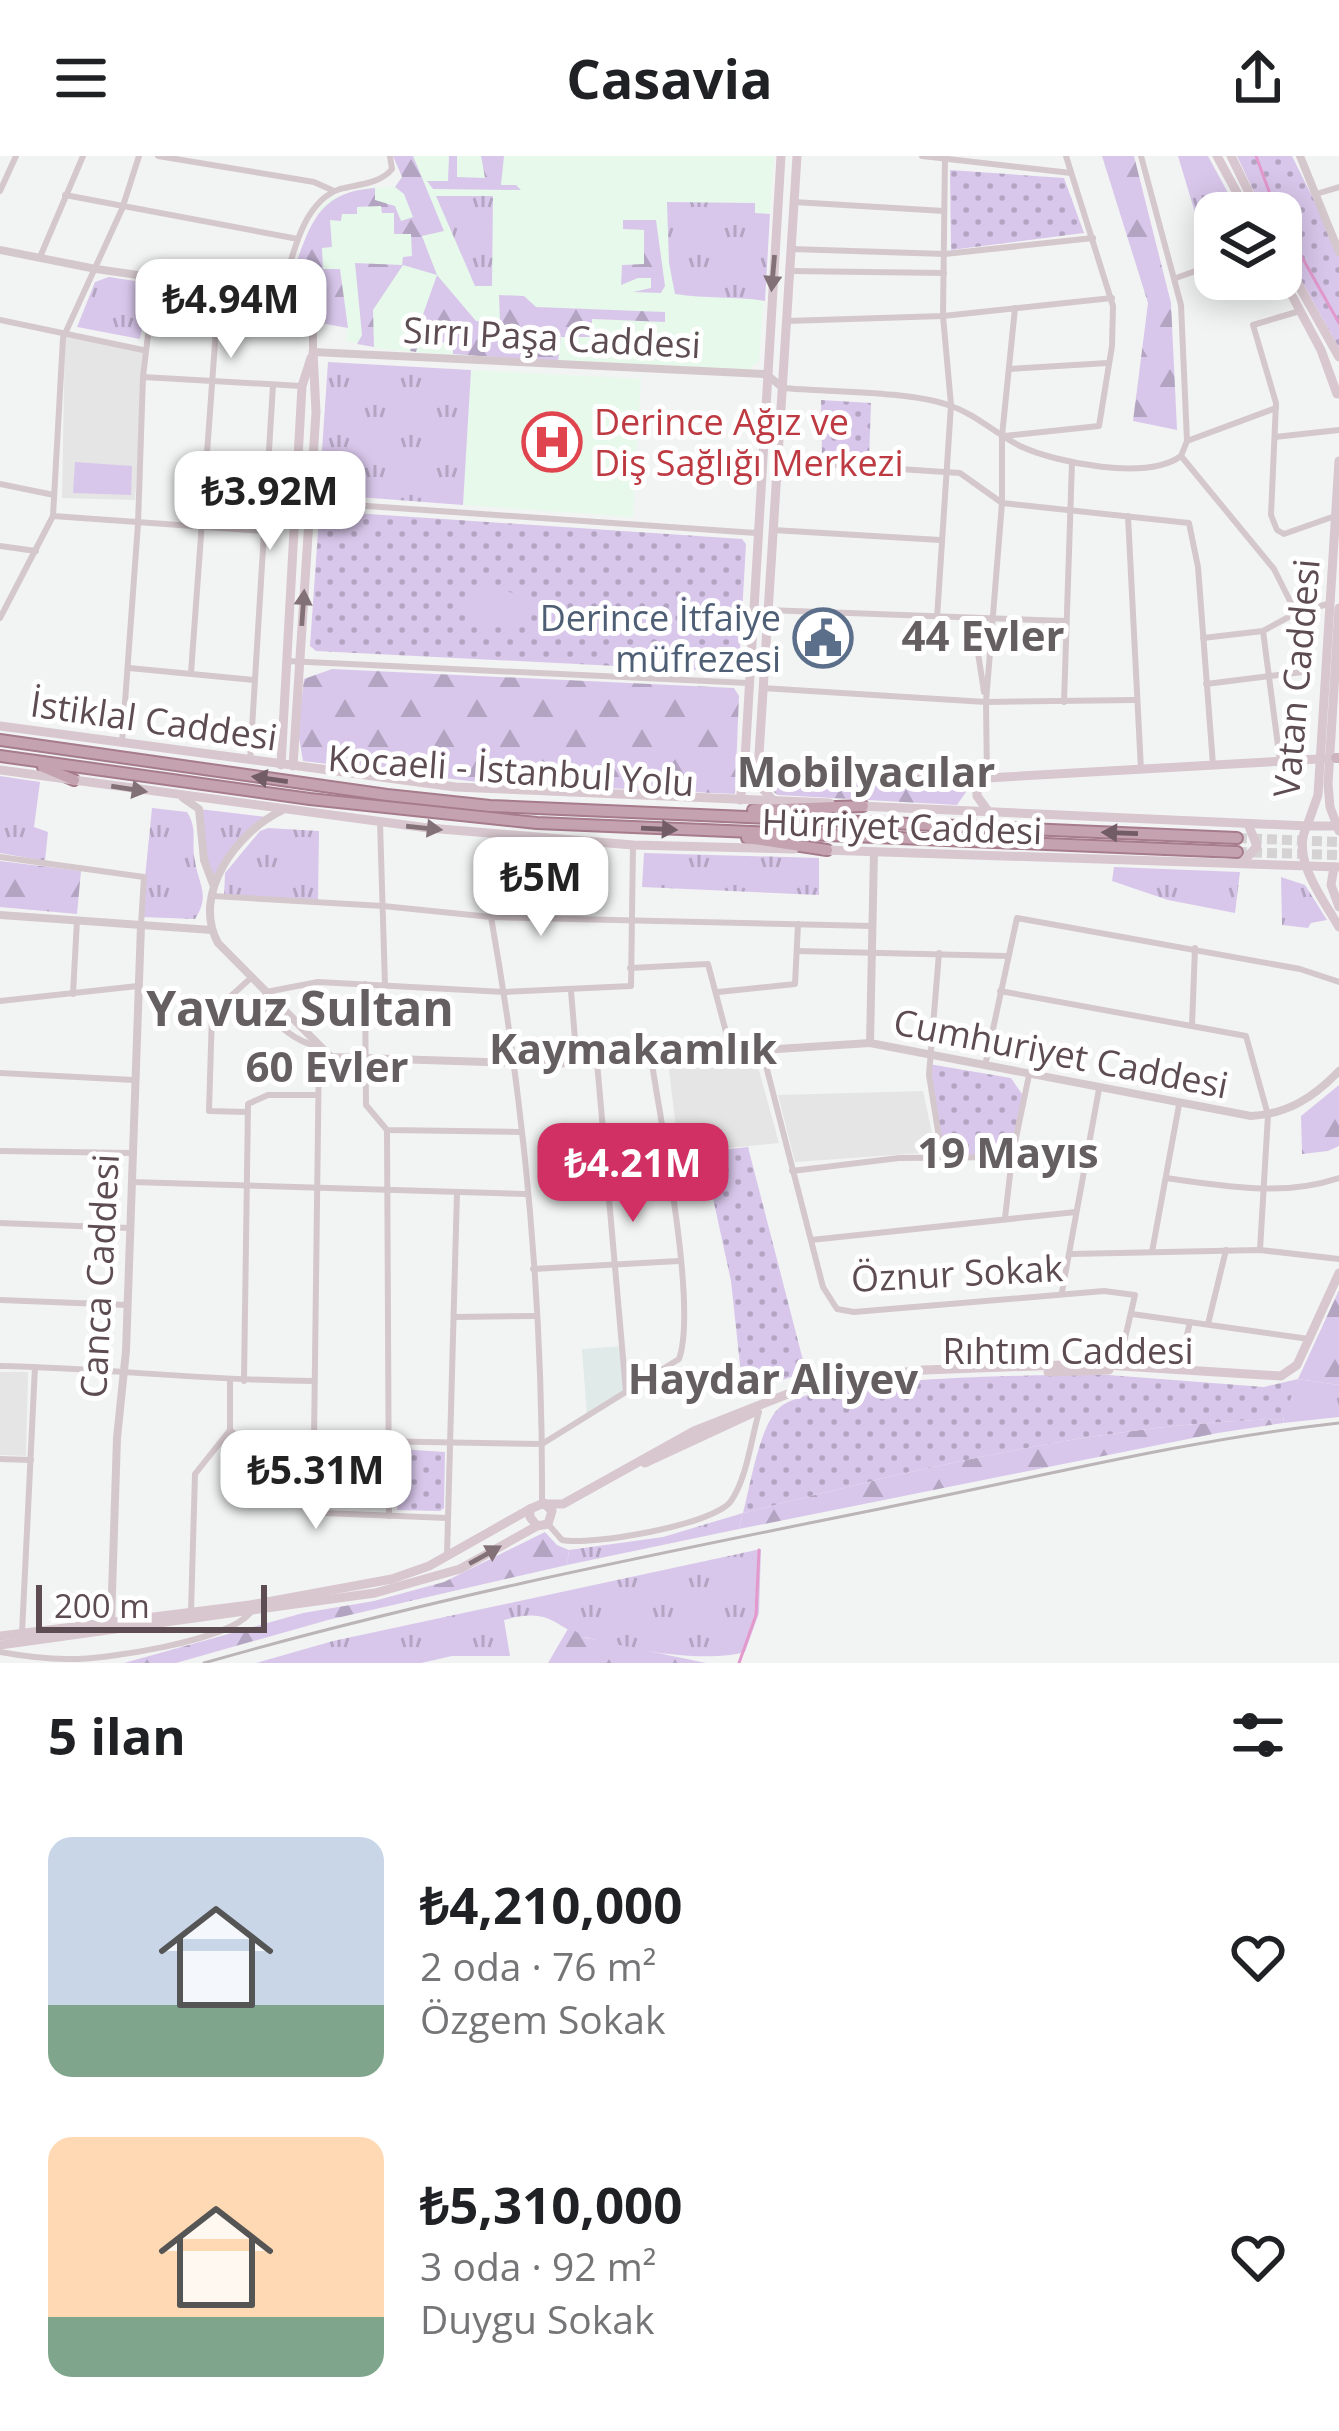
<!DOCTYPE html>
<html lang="tr">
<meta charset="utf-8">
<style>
body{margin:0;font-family:"Open Sans",sans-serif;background:#f2f2f2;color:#202124;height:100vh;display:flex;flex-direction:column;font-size:45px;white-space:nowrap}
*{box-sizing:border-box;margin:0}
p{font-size:39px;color:#757577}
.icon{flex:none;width:66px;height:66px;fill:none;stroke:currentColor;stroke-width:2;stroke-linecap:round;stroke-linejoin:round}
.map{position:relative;height:1507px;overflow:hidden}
.side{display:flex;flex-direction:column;background:#fff;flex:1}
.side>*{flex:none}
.controls{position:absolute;left:1194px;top:36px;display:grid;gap:24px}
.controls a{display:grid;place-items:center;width:108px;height:108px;border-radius:24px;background:#fff;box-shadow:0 6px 30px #0003;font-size:60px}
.scale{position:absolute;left:36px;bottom:30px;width:231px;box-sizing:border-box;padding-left:12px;border:6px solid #5e4c53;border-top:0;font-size:33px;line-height:42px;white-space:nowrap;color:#5e4c53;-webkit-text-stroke:9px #fff;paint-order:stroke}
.price{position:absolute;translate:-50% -102px;padding:0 27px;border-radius:24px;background:#fff;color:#222;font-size:39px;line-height:78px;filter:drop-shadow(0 3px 6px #0008)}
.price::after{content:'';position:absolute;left:50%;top:72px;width:36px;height:27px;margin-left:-18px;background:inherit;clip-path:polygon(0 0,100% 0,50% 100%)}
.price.active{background:#d13065;color:#fff}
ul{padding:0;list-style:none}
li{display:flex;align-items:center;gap:36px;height:300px;padding:0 48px}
li span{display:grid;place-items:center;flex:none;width:336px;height:240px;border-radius:24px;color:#555}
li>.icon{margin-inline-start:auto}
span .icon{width:144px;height:144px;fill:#fffc;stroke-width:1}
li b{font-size:51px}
h2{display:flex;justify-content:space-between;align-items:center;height:144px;padding:0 48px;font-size:51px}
header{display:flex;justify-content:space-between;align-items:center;height:156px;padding:0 48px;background:#fff;font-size:54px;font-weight:700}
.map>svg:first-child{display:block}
</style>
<header><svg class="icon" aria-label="menu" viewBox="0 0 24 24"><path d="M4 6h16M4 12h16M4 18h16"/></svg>Casavia<svg class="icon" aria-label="share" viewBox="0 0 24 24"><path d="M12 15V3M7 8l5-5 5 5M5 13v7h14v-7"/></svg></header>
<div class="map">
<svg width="1339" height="1507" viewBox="0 0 1339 1507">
<defs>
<pattern id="grass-tufts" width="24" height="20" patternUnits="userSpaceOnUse" patternTransform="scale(3)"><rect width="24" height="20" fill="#d9c7eb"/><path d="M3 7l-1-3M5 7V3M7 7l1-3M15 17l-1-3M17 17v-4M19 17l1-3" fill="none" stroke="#b3a4c1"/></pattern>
<pattern id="forest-firs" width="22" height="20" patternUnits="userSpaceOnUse" patternTransform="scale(3)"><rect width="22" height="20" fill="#d9c7eb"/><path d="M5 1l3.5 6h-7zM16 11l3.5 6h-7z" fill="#b3a4c1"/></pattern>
<pattern id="park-dots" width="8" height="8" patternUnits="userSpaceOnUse" patternTransform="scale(3)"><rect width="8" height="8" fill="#d9c7eb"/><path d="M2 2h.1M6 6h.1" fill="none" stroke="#b3a4c1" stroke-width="1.8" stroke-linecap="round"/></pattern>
</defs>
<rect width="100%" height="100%" fill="#f2f4f3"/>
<!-- commercial -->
<path fill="#e0eae8" d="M623,1190L626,1236L587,1260L582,1193Z"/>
<!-- education -->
<g fill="#e4e5e4">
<path d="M65,177L145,195L135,344L62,342Z"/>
<path d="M755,900L779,987L679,997L668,906Z"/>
<path d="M923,935L936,996L795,1006L778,939Z"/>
<path d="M0,1216H28L26,1300L0,1299Z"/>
</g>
<!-- medical -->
<g fill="#e7f9eb">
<path d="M393,0H774L759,205L748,214L555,207L381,193L346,185L348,172L320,167L321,136L295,133L290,123L321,51L332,42L365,32L395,31L402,21Z"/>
<path d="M471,214L641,223L633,361L463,349Z"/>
</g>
<!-- grass -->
<g fill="url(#grass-tufts)">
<path d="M1178,0H1208L1239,57H1215V108L1211,110Z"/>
<path d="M436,40H493L492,130H475Z"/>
<path d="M667,46L755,47V57L770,58L765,145C735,140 706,143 675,138L669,107Z"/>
<path d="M109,121L135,125L147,144L140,183L77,171L95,126Z"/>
<path d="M328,206L471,214L463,349L319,338Z"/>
<path d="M0,620L40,626L34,671L48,676L45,705L0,697Z"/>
<path d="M152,652L187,656C198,672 191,687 195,705C198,727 211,740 195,763L141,761Z"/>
<path d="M199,653L267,661L249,677L213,729L204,704Z"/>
<path d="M268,672L319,675L318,746L224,741L225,717L260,675Z"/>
<path d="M644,697L819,702V739L642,731Z"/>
<path d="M1114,711L1240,716L1235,757L1168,744L1112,725Z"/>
<path d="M1281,721L1305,729L1327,764L1311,767L1308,772L1282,769Z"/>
<path d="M1298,1223L1339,1229V1261L1283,1267L1285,1248Z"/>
<path d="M743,1357L739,1373L567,1409L569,1394L663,1381Z"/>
<path d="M761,1393L759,1457L745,1496C706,1507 634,1495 591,1483C553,1473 554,1450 504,1464L510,1500H452L421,1507H256L333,1485Z"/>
</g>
<!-- forest -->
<g fill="url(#forest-firs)">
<path d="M393,0H413L444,75L422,80L437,119L476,165L500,166L499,139L524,140L536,151L665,156V166L592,163V181H561L558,206L453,198V187L419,185L416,196L410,195L437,119L403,109L373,154L374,191L357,188L362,179L355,107L402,109L403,101L412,100L411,78H394V57H382L381,50L357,51V58H342L341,65L330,64L332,91L322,92L323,113H340L348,172L320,167L321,136L295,133L290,123C310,74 313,36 375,32V44L395,50L401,65L413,61L404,38L395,31L402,21Z"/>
<path d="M449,0H457V21L485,22L481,0H504L501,29H516L521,34L433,33L427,25H448Z"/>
<path d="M1102,0H1134L1171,147L1177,274L1133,265L1148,147Z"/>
<path d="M623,64H656L665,130L661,137L633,136L651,132V122H638L621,129L622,109L644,108V74L623,73Z"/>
<path d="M332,513L734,532L739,540L735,638L478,626L303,605L298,576L304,523Z"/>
<path d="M771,624L962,631L966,636L957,649L778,639L768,632Z"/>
<path d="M0,705L81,715L77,758L0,751Z"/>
<path d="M1339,929V990L1328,995L1302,998L1301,960Z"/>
<path d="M1339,1134V1229L1298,1223Z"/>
<path d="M1283,1263V1267L1218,1277L739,1373L743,1357C916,1313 1103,1267 1283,1263Z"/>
<path d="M545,1376L557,1389L569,1394L567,1409L328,1464L176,1507H124L303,1457L374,1445L444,1426Z"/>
<path d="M569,1471L586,1482L706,1507H548Z"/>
</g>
<!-- park -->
<g fill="url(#park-dots)">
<path d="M1237,0H1292L1339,94V192L1281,88V57H1264Z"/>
<path d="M950,14L1064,22L1084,77L951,94Z"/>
<path d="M821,244L871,247L869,304L822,302Z"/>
<path d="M324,355L742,383L746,388L739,510L735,516L316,495L310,490L319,361Z"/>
<path d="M929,908L1011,922L1024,941L1012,1001L942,1000Z"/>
<path d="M748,991L806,1216L743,1237L731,1125L703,996Z"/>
<path d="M1096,1218L1264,1231L1298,1223L1283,1263C1103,1267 916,1313 743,1357C750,1331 759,1272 778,1253C812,1219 1040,1220 1096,1218Z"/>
<path d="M400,1293L445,1296L444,1352L440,1355L397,1354Z"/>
</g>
<!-- pitch -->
<g fill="#d9c7eb">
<path d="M75,306L132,310L131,339L73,337Z"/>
<path d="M471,431L522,438L528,443L527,463L522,468L469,464L464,459L466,435Z"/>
</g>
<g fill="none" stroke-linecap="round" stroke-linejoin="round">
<!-- stream -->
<g stroke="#e399cc" stroke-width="3">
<path d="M1256,0L1277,57"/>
<path d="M1281,64L1339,167"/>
<path d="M739,1507L756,1459L759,1394"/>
</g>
<!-- trunk-tunnel -->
<g stroke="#d4d2d3" stroke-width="10" stroke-dasharray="10 5" stroke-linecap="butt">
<path d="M1237,682L1339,686"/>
<path d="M1237,696L1339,699"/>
</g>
<!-- trunk casing -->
<g stroke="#a67b8b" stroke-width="14">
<g id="trunk">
<path d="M0,584L387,639L490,650L1237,682"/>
<path d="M0,600L310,643L537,667L1237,696"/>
<path d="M43,611L74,624"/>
<path d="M753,654L863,650"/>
<path d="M747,682L827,694"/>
</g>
</g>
<!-- minor -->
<g stroke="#d5c8cd" stroke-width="6">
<path d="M158,0L314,26L334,35"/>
<path d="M922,0L1071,17"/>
<path d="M1141,0L1181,149L1187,285L1181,300"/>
<path d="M0,35L16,0"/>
<path d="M1316,38L1339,31"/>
<path d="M65,39L298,83"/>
<path d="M794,46L944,55"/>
<path d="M791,93L945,98L1093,82"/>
<path d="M40,101L83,0"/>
<path d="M790,115L944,117"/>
<path d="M1176,122L1215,108"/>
<path d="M281,139C292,104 301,46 340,33C359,28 380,28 392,13L390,0"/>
<path d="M1300,155L1253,169L1276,247L1271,359L1277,374L1284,378L1335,360"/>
<path d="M0,164L143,194"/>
<path d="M787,165L943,160L1112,142"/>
<path d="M1009,213L1108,207"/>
<path d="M143,221L301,230"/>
<path d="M783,232C827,236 909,235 948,249C974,257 996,278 1020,290C1056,307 1147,325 1181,300"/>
<path d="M1004,280L1099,270L1112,190L1113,150L1066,0"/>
<path d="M1275,281L1339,274"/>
<path d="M1187,285L1276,252"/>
<path d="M1181,300L1274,413L1296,457"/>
<path d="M778,305L960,317L1002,347"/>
<path d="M0,328L54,339"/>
<path d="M295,345L756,377"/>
<path d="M1002,347L1189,367L1198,411L1213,609"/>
<path d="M53,360L264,375"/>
<path d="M1128,360L1141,614"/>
<path d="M773,374L940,384"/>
<path d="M0,390L36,395"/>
<path d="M767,454L1066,465"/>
<path d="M0,462L53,360L63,182L122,53L139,0"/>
<path d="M937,462L951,249L943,160L945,0"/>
<path d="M973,464L984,536"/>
<path d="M1263,475L1280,605"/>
<path d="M1203,482L1263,475L1296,457L1331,447"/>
<path d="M287,505L748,527"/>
<path d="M129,512L254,524"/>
<path d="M191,517L219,132"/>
<path d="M1206,528L1303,516"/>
<path d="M762,532L986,546L1135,544"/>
<path d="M1064,546L1072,306"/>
<path d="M122,587L138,368L143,221L155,120"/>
<path d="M250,605L273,229"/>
<path d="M987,621L986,546L1002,347V280L1015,152"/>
<path d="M380,666L385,829"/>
<path d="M0,701L144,721L141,769"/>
<path d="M213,740L383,750L491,761L872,770"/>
<path d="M491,761C525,953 543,1151 542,1346"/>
<path d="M797,795L1007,800"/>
<path d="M939,797L929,919L942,1000"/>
<path d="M630,812L708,808L731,895"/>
<path d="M365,828L366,949L387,974L520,976"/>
<path d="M571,835L577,907"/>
<path d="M1000,835L1246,880L1268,959L1260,1094"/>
<path d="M718,836L795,828L798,768"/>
<path d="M73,838L77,764"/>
<path d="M0,845L138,830"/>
<path d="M1192,870L1195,792"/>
<path d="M762,894L823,1131L837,1153L854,1156L1104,1135L1135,1139L1119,1208"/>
<path d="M597,906L626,1236"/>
<path d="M985,910L1017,762L1300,813L1339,826"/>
<path d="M0,917L134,924"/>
<path d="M248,956L209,955L212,857L252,821"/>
<path d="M387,974L389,1360"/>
<path d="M0,995L132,997"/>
<path d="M792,1015L899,1002L1012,1001"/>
<path d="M1166,1022C1225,1030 1282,1041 1339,1022"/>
<path d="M131,1026L526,1038"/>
<path d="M1005,1062L1012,1001L1029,919"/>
<path d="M0,1067L129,1072"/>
<path d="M811,1084L1076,1056"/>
<path d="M1152,1096L1179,949"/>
<path d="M1071,1098L1260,1094L1339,1103"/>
<path d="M533,1113L679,1105"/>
<path d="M1062,1136L1099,933"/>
<path d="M0,1144L127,1149"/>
<path d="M1132,1158L1309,1183"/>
<path d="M455,1161L535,1160"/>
<path d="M1208,1168L1226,1094"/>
<path d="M0,1210C105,1212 208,1225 313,1225"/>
<path d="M1179,1213L1190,1166"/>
<path d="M244,1225L248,948L268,939H318"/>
<path d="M230,1274L324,1357L447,1362"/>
<path d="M314,1284L542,1288L679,1203C698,1151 660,964 651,901"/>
<path d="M0,1303L31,1304"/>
<path d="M279,1315L314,1284L319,891C292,884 280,871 261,850L266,836L318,826L504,836L631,830L633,689"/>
<path d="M548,1368L562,1384C590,1390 714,1369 731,1345C747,1322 751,1283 759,1256"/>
<path d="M447,1399L457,1036"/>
<path d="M191,1456L195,1318L230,1274V1225"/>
<path d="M22,1477L35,1211"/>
<path d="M0,1496C22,1500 45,1503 67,1503C105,1504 227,1485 250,1457"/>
</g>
<!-- tertiary -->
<g stroke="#d5c8cd" stroke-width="8">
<path d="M1300,0L1339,96"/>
<path d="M0,94L96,113L313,144V196L766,218L783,232"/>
<path d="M183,642L199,653L204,704L213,728"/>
<path d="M281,655C237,676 191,738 218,787L331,901L550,908L870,887L1251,960C1288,958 1314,941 1339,915"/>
<path d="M0,759L212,774"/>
<path d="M870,887L874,696"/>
<path d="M111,1468L117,1282L126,1195L141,769"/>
</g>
<!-- secondary -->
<g stroke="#d8c7ce" stroke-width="9">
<path d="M1217,0L1248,57"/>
<path d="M1231,0L1259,57"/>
<path d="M1281,98L1339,201"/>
<path d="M1281,119L1321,194L1337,238"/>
<path d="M1339,452L1328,628L1330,651L1339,675"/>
<path d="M0,570L455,631L830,647"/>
<path d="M281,609L302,230L311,202"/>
<path d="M293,610L316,256L313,196"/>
<path d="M0,614L428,672L633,689L794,693"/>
<path d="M758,614L987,622L1336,602"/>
<path d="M977,622V640L988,655"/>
<path d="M772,643L759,629L758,614L797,0"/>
<path d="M740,644L744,620L781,0"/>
<path d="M859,650L1307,670L1318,639L1339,305"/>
<path d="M1339,670H1307C1290,701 1323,743 1339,771"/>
<path d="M823,694L1339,711"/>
<path d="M1243,706L1257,690L1248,668"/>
<path d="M1334,711L1331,729L1339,751"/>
<path d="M1048,1216L1109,1214"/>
<path d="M645,1307L755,1256"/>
<path d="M547,1348H563L694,1275L818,1226L924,1214L1089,1208L1281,1220L1297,1209L1339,1117"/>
<path d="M0,1480L250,1449L392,1423L429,1410L530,1353"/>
<path d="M0,1489L375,1437L460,1413L537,1370L548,1368L552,1355L544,1347L530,1353V1361L537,1370"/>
</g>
<!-- primary -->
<path stroke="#cdb5bf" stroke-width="10" d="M1336,602H1339"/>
<!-- trunk -->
<use href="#trunk" stroke="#c4a2b0" stroke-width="10"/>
<!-- rail -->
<path stroke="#bbb5b7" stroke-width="3" d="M204,1507C427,1443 656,1398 884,1352C1035,1322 1186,1284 1339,1267"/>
</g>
<!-- one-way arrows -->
<defs><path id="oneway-solid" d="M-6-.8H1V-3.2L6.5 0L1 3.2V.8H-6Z" transform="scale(3)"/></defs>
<g fill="#837178">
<use href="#oneway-solid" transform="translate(773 117) rotate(95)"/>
<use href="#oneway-solid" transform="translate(303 452) rotate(-86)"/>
<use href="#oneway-solid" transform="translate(129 633) rotate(9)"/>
<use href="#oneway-solid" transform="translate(424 672) rotate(6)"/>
<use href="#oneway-solid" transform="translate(485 1399) rotate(-29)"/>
</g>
<g fill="#725d66">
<use href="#oneway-solid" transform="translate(270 623) rotate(-172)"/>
<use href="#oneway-solid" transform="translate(659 673) rotate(3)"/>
<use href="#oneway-solid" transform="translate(1120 677) rotate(-178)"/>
</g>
<!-- icons -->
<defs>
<g id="hospital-ring" transform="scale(3)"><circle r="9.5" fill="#fff" stroke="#e0444e" stroke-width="1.5"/><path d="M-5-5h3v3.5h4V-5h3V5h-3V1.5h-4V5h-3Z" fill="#e0444e"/></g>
<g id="civic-ring" transform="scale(3)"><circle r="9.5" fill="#fff" stroke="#5c6f8a" stroke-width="1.5"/><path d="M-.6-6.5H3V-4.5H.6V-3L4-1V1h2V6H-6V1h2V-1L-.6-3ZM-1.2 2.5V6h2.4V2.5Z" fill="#5c6f8a"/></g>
</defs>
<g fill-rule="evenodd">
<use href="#hospital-ring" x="552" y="286"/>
<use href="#civic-ring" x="823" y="482"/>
</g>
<g text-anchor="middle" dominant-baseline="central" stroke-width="10" stroke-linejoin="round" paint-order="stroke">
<!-- street labels -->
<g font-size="36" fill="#5e4c53" stroke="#fff">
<text transform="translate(552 181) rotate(3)">Sırrı Paşa Caddesi</text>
<text transform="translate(1296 522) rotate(-85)">Vatan Caddesi</text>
<text transform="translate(154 564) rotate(8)">İstiklal Caddesi</text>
<text transform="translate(511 614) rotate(4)">Kocaeli - İstanbul Yolu</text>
<text transform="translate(902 670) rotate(2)">Hürriyet Caddesi</text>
<text transform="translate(1061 897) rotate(11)">Cumhuriyet Caddesi</text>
<text transform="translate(957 1117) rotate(-3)">Öznur Sokak</text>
<text transform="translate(99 1120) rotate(-87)">Canca Caddesi</text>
<text x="1068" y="1194">Rıhtım Caddesi</text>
</g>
<!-- health labels -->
<g font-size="36" fill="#be3a42" stroke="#fff" text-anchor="start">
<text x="594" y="265">Derince Ağız ve<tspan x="594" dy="41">Diş Sağlığı Merkezi</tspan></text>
</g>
<!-- service labels -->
<g font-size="36" fill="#4e5e75" stroke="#fff" text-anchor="end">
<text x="781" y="461">Derince İtfaiye<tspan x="781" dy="41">müfrezesi</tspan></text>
</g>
<!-- quarter labels -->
<g font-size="42" font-weight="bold" fill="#665f62" stroke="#fff">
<text x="983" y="478">44 Evler</text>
<text x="866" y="614">Mobilyacılar</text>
<text x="633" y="891">Kaymakamlık</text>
<text x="327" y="909">60 Evler</text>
<text x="1008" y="995">19 Mayıs</text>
<text x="773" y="1221">Haydar Aliyev</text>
</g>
<!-- district labels -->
<g font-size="48" font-weight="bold" fill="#665f62" stroke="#fff">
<text x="300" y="851">Yavuz Sultan</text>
</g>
</g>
</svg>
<div class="controls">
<a><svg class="icon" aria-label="layers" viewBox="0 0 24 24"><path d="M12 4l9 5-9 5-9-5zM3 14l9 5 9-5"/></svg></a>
</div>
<div class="scale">200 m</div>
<b class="price" style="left:231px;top:205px">₺4.94M</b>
<b class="price" style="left:270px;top:397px">₺3.92M</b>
<b class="price" style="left:541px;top:783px">₺5M</b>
<b class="price active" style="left:633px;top:1069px">₺4.21M</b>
<b class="price" style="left:316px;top:1376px">₺5.31M</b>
</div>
<section class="side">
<h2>5 ilan<svg class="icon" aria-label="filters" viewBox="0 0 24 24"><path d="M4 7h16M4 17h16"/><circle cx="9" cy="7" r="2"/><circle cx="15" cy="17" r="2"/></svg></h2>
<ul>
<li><span style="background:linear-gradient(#c9d6e8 70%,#7fa58c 0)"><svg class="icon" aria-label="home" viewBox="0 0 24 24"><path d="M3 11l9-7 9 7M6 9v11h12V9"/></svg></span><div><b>₺4,210,000</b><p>2 oda · 76 m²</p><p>Özgem Sokak</p></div><svg class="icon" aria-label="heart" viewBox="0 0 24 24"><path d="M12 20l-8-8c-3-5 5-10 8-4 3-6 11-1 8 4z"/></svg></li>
<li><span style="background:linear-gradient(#ffd9b3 75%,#7fa58c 0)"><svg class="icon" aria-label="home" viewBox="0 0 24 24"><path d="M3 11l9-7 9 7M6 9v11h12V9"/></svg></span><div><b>₺5,310,000</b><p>3 oda · 92 m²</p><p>Duygu Sokak</p></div><svg class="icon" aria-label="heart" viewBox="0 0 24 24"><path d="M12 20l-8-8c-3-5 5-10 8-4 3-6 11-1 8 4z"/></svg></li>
</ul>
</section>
